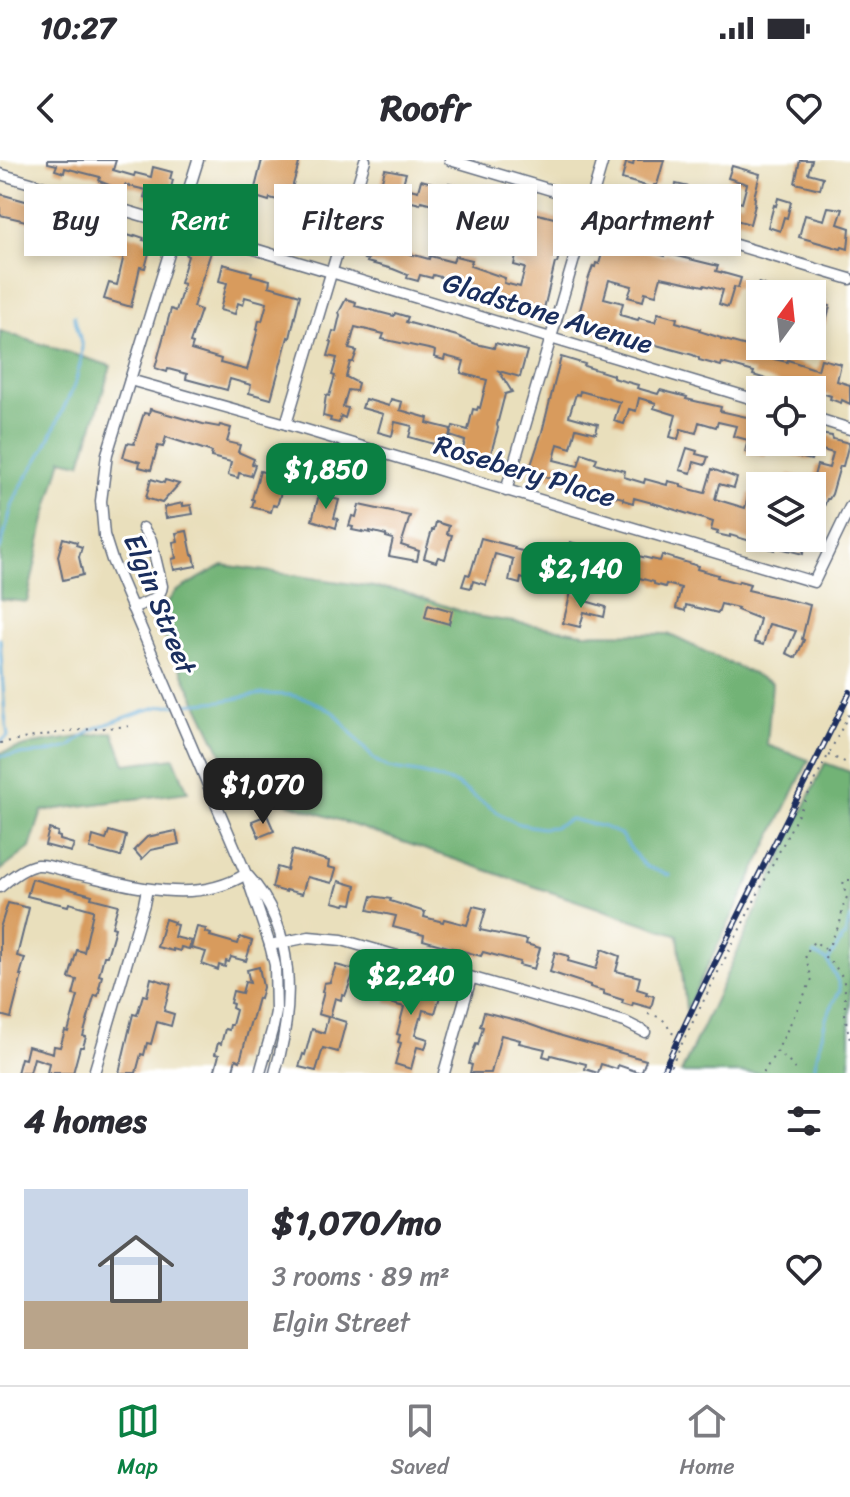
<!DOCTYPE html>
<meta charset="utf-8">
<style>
body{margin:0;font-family:Sriracha,sans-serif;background:#f7f7f7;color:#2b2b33;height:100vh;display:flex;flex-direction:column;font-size:30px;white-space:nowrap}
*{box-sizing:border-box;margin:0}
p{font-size:26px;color:#7c7c81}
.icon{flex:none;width:44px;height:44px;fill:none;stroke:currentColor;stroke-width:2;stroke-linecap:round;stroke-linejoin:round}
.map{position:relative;height:913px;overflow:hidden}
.side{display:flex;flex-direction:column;background:#fff;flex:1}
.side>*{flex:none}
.guide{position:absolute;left:24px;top:24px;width:802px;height:72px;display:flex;gap:16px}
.needle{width:52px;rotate:15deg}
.fabs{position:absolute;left:746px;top:120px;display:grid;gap:16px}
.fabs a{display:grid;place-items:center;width:80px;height:80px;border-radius:0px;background:#fff;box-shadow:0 4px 12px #0003;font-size:40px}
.price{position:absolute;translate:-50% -68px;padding:0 18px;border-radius:16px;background:#0b8043;color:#fff;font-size:26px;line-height:52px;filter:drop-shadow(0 2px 4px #0008)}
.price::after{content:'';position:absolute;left:50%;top:48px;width:24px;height:18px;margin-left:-12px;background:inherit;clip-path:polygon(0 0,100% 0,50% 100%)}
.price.selected{background:#222;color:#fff}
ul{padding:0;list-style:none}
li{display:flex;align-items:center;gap:24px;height:200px;padding:0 24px}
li+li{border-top:2px solid #e1e1e2}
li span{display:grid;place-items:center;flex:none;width:224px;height:160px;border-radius:0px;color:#555}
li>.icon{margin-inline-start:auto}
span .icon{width:96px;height:96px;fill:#fffc;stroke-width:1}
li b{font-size:34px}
h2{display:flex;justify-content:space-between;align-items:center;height:96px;padding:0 24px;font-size:34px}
.pill{padding:0 28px;border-radius:0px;background:#fff;box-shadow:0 4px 12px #0003;font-size:28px;line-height:72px}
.pill.selected{background:#0b8043;color:#fff}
.status{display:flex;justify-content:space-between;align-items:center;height:56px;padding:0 40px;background:#fff;direction:ltr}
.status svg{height:22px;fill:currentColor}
header{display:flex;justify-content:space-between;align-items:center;height:104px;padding:0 24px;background:#fff;font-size:36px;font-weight:700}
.tab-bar{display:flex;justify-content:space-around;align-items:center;height:112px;border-top:2px solid #e1e1e2;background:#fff;font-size:22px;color:#7c7c81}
.tab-bar a{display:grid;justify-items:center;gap:4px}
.tab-bar .selected{color:#0b8043}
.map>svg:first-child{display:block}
</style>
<div class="status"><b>10:27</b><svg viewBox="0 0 49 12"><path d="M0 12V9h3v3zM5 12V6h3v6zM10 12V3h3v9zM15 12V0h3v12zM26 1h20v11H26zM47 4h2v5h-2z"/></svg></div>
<header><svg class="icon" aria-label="back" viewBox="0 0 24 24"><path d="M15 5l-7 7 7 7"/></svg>Roofr<svg class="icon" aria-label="heart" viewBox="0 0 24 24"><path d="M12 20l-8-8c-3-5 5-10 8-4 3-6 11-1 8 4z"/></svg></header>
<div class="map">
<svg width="850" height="913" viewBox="0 0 850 913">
<rect width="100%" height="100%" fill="#fff"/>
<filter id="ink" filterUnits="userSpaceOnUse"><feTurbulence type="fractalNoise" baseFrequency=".0125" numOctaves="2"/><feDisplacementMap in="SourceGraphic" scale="16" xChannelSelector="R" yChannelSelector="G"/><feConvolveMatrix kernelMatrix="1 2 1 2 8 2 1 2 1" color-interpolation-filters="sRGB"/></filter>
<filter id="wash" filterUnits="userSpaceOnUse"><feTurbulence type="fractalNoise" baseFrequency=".006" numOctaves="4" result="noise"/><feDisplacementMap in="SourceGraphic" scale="32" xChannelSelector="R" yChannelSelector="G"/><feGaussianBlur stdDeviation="1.8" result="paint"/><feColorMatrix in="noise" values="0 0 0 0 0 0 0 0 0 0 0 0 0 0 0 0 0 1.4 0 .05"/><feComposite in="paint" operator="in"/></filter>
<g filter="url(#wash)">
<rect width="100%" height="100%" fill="#e9dfbc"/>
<!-- forest -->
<g fill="#72b376" stroke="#46716a" stroke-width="2">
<path d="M0,171L111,206L81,303L62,299L45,359L27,442L0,439Z"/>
<path d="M223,405L401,431L475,456L584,473L668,474L772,523L767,585L809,600L686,850L678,775L237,626L156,458L175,432Z"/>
<path d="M113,572L125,604L174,598L188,632L42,651L30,688L0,711V593L33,584Z"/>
<path d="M825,603L850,612V913H681Z"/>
</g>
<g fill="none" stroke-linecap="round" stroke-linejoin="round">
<!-- stream -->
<g stroke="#5eaad6" stroke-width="3">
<path d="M0,390L12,346L20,328L45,288L75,224L81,200L82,185L74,156"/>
<path d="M0,479L5,556L8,576L0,582"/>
<path d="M0,596L45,593L70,587L91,570L143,551L162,546L222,541L262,534L290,535L310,540L335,553L362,586L375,600L388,608L423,614L456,624L503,656L519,664L542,668L554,667L570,659L604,667L620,674L639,700L647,707L669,715"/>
<path d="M828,801L845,775L850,758"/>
<path d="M813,913L826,858L840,830C840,820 831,811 828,801L814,794"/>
</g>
</g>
<g id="blocks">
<!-- building -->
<g fill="#d89b5d" fill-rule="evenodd">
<path d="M48,0H116L113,10L134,16L135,13L151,17L153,7L172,12L170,19L173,20L167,44L144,37L146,30L125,25L124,29L114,27L99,21L100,17L65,8L64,13L55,10L57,5L48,3Z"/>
<path d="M262,0H300L292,28L296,29L292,44L270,38L269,41L253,36Z"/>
<path d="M634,0H664L657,25H654L653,28L622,19L626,3L633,5Z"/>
<path d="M800,0H812L808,13L823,17L820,29L795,23Z"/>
<path d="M732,6L760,14L754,37L755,38L754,45H755L750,64L672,42L676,24L702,30V32L742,43L747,24L728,18Z"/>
<path d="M385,9L406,13L402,27L418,31L421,20L448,27L449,23L466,28L464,35L491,42L487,56L505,61L511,41L527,46L526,51L566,61L558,90L560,91L557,103H555L542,157L487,139L488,136L469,131L470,128L448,122V119L433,115L432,118L420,115L418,121L407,118L408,115L393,109L367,102L368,100L364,99L365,97L360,96L372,49L367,47L372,33L378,35ZM400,39L420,44L421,41L433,44L474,55L471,62L484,66L480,81L490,83L492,75L519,82L514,105L525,108L520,127L504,123L505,118L470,106L472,100L455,96L453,102L430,96L429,99L381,86L387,69L404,73L407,63L394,60Z"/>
<path d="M0,34L40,45L39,50L55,54V56L59,58L58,60L61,61L57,76L41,72L43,65L0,55Z"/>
<path d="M778,38L791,42L787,58L784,57L780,71L768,67L774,45L776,46Z"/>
<path d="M828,47L843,49L838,64L850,68L848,89L842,87L841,89L799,77L805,55L824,60Z"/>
<path d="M84,62L134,77L135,75L144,78L143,80L152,82L145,108L140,107L131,147L104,139L109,123L117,125L124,95L74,83L79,67L82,68Z"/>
<path d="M607,76L618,80L617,82L628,84L627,86L665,96V93L718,106L716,111L741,118L738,128L734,127L728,147L719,144L723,130L704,125V126L661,117L656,135L645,132L643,141L628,137L632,126L609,120L604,138L623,143L620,155L638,160L639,158L655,162L658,153L677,158L676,162L700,169L699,171L721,178V179L754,188L755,186H774L770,198L787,202L788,200L818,210L821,199L841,204L837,221L850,225V244L842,240L841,243L830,239L831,236L812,230L792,226V227L753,215L754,212L722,203L721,206L699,200V198L693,195L627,177L594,172L576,165L588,120L593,106L595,107L596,103L599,104Z"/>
<path d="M194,84L212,89L193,147L201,150L190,183L193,184L191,190L221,199L220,203L247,210L258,169H257L259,160L262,161L267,143L245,137L243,145L238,143L235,154L220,150L227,123L219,121L223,104L252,112L251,115L270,120L269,126L300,135L290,178L288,177L271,239L249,233L251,225L230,219L227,230L186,219L187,214L168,209L167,212L155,208L171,149L176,151L184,124L180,123L188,96L186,95L189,85L193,86Z"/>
<path d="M758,123L770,127L768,134H760V150L751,148L753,131L755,132Z"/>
<path d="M346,139L356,142L355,146L394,156L395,153L408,157L406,162L457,176L476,184L494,188L495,183L527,191L520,217L499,211L512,232L505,234L497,265L498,268L489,300L469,297L470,295L462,293L465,281L450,276L453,266L468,270L473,249L477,250L478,247L480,248L487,220L461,213L464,201L445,196L444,200L434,197L435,191L433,190L382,179L384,174L355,167L349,189L357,191L353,202H350L346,217L358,223L356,231L348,230L343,247L348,248L345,258L341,256L339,263L330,261L331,258L323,256L326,235L329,236L335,216L332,215L337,198L328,196L332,182L330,181L333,171L336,172L340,155L339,152Z"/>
<path d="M815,139L826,142L825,145L830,146L825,165H822L820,170L812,168V151Z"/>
<path d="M561,197L585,204L584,206L613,215V218L638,225L637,228L658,234L660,230L687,237L686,239L721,247L720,251L760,260V282H812V273L832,276L833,279L849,283L843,306H840L832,334L829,339H827L821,354L815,378H812V326L787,324L789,314L813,320L817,305L829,308L833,293L815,288L811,300L767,289L765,297L745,292L748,280L733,276L736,266L718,262L716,267L699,262L696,273L681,269L678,279L670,277L676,255L654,248L656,243L639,238L636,251L629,249L624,264L614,261L620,242L580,231L579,235L576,234L569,256L598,264L596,273L576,268L571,288L558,284L554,300L578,306L582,293L597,298L595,303L625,311L624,317L644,323L645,319L667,325L668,321L681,324V327L705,333L712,309L737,318L734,328L719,324L715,339L745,348L749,333L757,336L752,355L760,357V361L754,382L730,375V377L717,374L718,372L711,370L713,362L660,345L634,338L633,343L623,340V338L558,322V320L535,314V306L531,305L542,272Z"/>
<path d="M365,239L389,246L391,239L402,242L400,250L428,258L427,263L451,269L444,294L432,291L434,284L409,277L412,266L395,262L392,276L378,272L383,254L362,248Z"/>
<path d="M150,249L203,264L219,267L220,265L231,268L227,282L240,285L238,292L254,299L252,304L255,305L251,316L239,313L238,318L228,315L231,302L211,297L212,292L166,277L163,287L158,286L151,310L139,307L140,302L123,297L127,283L134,284L144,253L149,254Z"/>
<path d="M687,288L697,291L696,294L708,297L705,305L694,302L691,313L680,310Z"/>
<path d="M260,311L285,318L277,346L273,345L271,352L252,347L254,340L252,339Z"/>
<path d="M151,319L164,323L165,320L179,324L162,343L146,338Z"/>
<path d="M319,335L339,340L334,358L338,359L336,368L312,360Z"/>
<path d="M183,343V346L191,345L193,354L166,358L164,347Z"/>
<path d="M359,345L410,356L401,385L419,391L417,401L389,396L393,379L386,377V375L370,371V373L362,371V372L352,370L353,367L349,366L352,356L356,357Z"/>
<path d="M436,362L449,366L447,374L452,375L445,399L438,397L436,402L424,398L432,370H434Z"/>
<path d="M187,371L192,395H194L196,406L174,410L172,399L176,398L173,382L178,381L176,373Z"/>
<path d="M63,378L77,382L76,385L82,387L79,397L83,415L63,420L58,396Z"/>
<path d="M481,378L515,387L514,389L530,393L529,396L536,397L531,414L529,413L527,420L521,418L520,424L509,421L513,399L495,394L486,425L473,421L471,428L462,426L466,414L470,415Z"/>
<path d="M762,378H805L803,394L776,387L775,390L760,386Z"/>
<path d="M570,382L584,386L582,393L609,400L612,390L660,401L662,395L698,406L697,409L718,415L717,417L738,423L739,421L750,424L748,430L810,445L802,479L804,480L796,498L786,493L796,471L769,464L763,485L754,482L760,459L737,450L738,448L721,444L718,453L686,445L685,451L676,448L681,428L666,424L665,427L654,424V422L632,416L633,415L598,406L596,413L578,408L577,414L562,410Z"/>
<path d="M571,432L583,435L582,440L606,447L604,457L584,452L580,467L563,463Z"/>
<path d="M428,444L452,451L449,464L425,457Z"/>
<path d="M267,655L274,671L259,677L252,661Z"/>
<path d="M49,669L58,672L57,676L60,677V680L74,684L71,692L45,685Z"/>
<path d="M109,671L126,676L121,697L90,689L93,676L106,680Z"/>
<path d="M176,671L179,684L151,690L142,699L134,690L147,677Z"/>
<path d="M292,690L329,701L328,707L336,709L332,723L307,717L302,734L286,730V732L272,728L277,707L287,710Z"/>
<path d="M32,719L92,735L91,738L118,745L112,767L115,768L112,779L107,796H104L99,815L102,816L99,828H100L98,836L95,835L93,840L83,876L86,877L83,887H80L73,913H47L49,903L34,898L30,913H17L21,898L25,899L28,886L53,893L54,886L60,887L65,871L68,872L78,836L73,835L77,820L69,818L77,790L84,792L93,752V750L69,743L68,746L27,736Z"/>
<path d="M339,721L356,726L352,744L346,743L345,745L333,742Z"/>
<path d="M372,736L391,739L390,741L425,752L424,757L443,762L444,759L467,765L473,746L486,749L480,770L527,780L526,784L540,788L534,809L519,805L520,802L483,792L481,796L423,780L424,775L393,767L396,756L368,750Z"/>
<path d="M8,743L29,748L17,796L25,798L20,815H22L11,858L0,855V768Z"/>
<path d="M165,759L174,762L173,764L177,765L174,777L191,781L189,789L181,787L180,791L173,789V791L157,787Z"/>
<path d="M197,767L206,769L205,772L211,774L210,776L238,784L240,777L252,781L246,801L231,797L229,802L226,801L225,807L219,805L218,810L202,804L206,792L191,788Z"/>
<path d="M602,789L620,796L616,811L640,817L637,829L647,832L646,834L654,836L651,848L633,843L632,846L622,843L623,840L604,834V831L590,827V825L550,812L555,792L569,796L568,801L596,809Z"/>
<path d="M336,805L355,810L345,836L342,835L341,840L335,838L330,857L346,862L338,892L323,888L316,911L299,907L303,894L305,895L312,869L324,873L328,857L318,854L324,832H322L324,823L330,822Z"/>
<path d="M259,807L263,827L260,839L258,838L252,860H251L240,901L236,899L232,913H214L219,895L215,894L218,883L221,884L225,869L229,870L230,865H232L236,850L232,848L233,844L230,843L233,831L242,833L245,822L250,823L247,810Z"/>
<path d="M151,818L171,824L164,851L174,854L171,866L157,862L151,884L147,883L144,895L141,894L136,913H119L133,854L137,855L143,835L147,836Z"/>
<path d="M392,819L441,833L435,853L423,850L421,858H420L415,875L428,879L425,889L417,887L411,909L395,904L401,883L398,882L400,875L397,874L404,847L386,842L388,831L385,830L387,822L391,823Z"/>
<path d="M484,852L520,861L562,876L646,900L641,913L618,905L617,909L601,904L598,913L585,909L586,904L551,895L550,898L543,896L545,889L519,883L520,880L501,875L491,913H470L472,905L469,904L471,896L476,884L478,885L483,867L480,866Z"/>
</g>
</g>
</g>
<g filter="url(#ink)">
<use href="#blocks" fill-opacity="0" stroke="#636d7f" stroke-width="2"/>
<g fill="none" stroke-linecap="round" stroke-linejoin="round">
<!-- minor casing -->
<g stroke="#636d7f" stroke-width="13">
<g id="minor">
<path d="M198,0L107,294L101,341L104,375L112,400L246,714L270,785L275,805L276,852L273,867L260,913"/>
<path d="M450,0L850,119"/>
<path d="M0,14L178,66L760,241"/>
<path d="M318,46L348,55"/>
<path d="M130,220L286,264L814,422L850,347"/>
<path d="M812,257L850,269"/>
<path d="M286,264L365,0"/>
<path d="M506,331L603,0"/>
<path d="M132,448C143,443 161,440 162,426L151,380L143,368"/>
<path d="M248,716C297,769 294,848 275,913"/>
<path d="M0,727C9,719 24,707 37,705C50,704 66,712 79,714C133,726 195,746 246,714"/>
<path d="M270,785L309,777L342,780L625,862L645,872"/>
<path d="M94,913L144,744L147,729"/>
<path d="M444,913L471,818"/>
</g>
</g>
<!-- path -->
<g stroke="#636d7f" stroke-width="2" stroke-dasharray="2 6" stroke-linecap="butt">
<path d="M245,74L252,53L259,38"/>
<path d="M0,583L68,571L131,566"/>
<path d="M828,595L850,604"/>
<path d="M850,720H844L843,725L847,737L843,747L840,763L824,796C850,819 844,823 845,854C846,862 848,871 850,880"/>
<path d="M648,854C660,857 666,859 670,872L684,878"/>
<path d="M777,891L792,905L797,913"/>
<path d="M667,913L850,552"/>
<path d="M763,913L777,891L812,819L805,795L814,781L825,789"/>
</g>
<!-- minor -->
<use href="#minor" stroke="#fff" stroke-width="10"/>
<!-- rail casing -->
<g stroke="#1b2f5e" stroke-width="6">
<path id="rail" d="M662,913L700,833L850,532"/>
</g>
<!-- rail -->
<use href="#rail" stroke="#fff" stroke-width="3" stroke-dasharray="9" stroke-linecap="butt"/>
</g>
</g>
<g text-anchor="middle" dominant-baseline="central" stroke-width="6" stroke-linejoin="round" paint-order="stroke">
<!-- street labels -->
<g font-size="28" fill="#1b2f5e" stroke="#fff">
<text transform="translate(548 153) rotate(17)">Gladstone Avenue</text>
<text transform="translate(525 311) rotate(17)">Rosebery Place</text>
<text transform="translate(160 444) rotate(68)">Elgin Street</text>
</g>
</g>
</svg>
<div class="fabs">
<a><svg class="needle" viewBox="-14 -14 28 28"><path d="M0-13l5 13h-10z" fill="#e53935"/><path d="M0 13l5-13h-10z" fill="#7c7c81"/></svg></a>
<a><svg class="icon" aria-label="locate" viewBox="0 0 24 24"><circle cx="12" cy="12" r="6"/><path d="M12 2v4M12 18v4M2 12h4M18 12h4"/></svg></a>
<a><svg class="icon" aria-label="layers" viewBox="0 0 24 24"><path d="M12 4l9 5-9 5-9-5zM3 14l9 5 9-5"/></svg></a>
</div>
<b class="price" style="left:326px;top:351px">$1,850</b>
<b class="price" style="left:581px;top:450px">$2,140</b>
<b class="price selected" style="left:263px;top:666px">$1,070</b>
<b class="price" style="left:411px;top:857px">$2,240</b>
<div class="guide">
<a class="pill">Buy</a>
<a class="pill selected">Rent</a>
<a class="pill">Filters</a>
<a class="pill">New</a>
<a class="pill">Apartment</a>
</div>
</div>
<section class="side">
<h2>4 homes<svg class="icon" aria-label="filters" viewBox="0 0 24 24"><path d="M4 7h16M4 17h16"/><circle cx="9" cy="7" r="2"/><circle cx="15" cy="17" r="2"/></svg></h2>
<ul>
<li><span style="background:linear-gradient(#c9d6e8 70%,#b9a48a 0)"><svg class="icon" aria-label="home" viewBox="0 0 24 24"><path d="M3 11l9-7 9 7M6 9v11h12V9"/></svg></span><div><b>$1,070/mo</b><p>3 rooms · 89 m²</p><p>Elgin Street</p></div><svg class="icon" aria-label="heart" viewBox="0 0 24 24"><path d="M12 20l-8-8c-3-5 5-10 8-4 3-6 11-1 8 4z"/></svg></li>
</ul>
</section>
<nav class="tab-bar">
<a class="selected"><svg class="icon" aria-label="map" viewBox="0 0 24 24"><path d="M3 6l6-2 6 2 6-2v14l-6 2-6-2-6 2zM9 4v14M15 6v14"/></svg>Map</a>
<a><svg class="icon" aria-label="saved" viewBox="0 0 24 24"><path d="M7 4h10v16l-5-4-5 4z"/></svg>Saved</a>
<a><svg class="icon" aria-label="home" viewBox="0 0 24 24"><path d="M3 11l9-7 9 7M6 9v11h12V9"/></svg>Home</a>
</nav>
